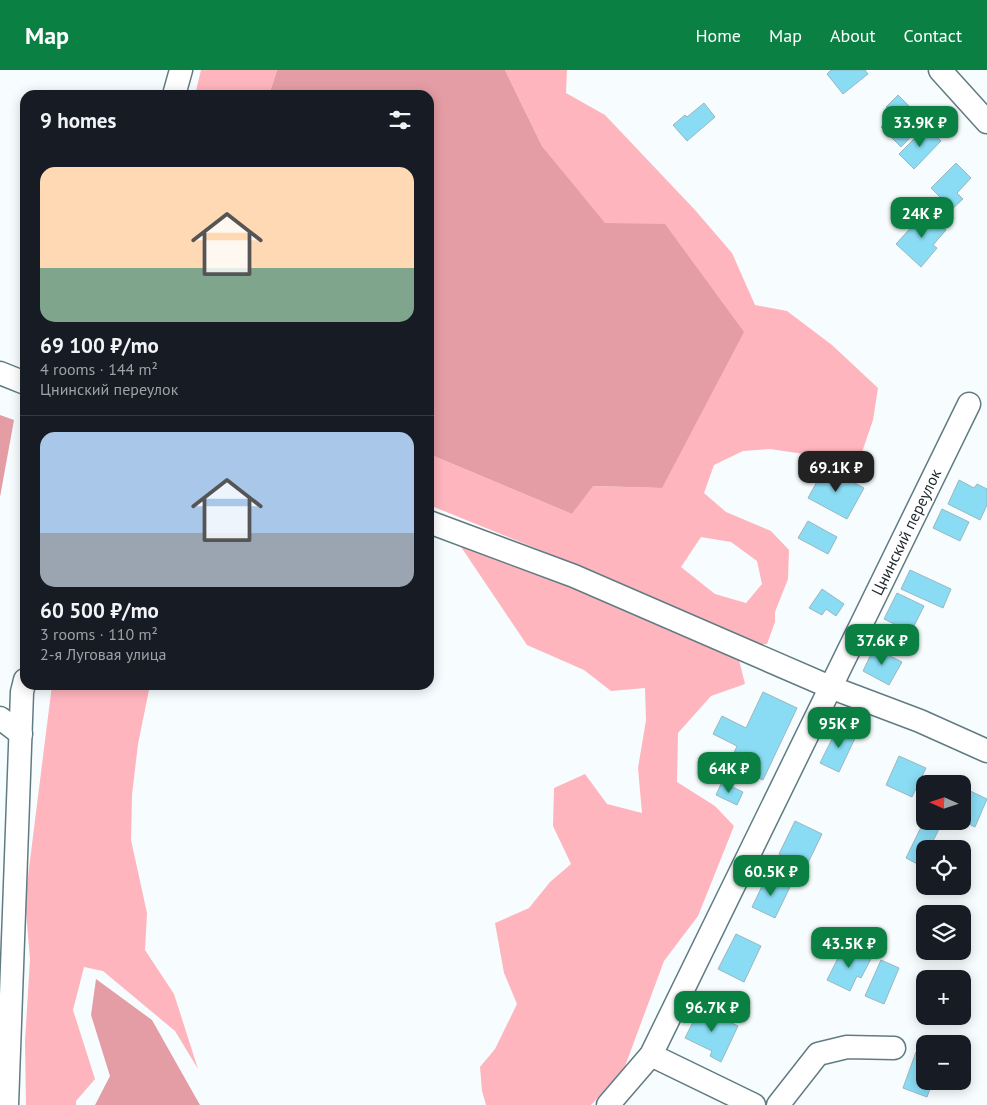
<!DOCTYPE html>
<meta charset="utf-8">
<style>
body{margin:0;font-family:"PT Sans",sans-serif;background:#20242c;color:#f1f3f6;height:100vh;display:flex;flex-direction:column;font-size:19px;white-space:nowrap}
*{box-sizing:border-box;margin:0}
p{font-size:16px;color:#9ea1a6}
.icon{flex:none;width:28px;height:28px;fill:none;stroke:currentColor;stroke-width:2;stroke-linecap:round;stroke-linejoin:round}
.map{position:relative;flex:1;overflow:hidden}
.drawer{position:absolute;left:20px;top:20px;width:414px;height:600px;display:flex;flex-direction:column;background:#171b24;border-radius:15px;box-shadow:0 2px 12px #0003}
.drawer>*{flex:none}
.needle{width:32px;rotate:273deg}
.buttons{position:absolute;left:916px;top:705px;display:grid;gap:10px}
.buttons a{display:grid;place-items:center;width:55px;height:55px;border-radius:10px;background:#171b24;box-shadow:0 2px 12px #0003;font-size:25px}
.price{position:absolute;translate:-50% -42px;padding:0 11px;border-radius:10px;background:#0b8043;color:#fff;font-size:16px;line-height:32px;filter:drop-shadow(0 1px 2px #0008)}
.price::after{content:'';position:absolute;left:50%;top:30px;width:15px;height:11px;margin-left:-8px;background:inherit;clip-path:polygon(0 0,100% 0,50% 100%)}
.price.current{background:#222;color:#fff}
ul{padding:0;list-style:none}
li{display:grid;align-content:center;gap:10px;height:265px;padding:0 20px}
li+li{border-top:1px solid #363941}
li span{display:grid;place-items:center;height:155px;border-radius:15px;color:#555}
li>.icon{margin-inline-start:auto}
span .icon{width:90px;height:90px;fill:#fffc;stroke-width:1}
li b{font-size:21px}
h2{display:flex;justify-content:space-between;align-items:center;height:60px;padding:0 20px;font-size:21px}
header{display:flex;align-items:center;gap:30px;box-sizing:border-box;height:70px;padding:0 25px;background:#0b8043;color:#fff}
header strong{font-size:24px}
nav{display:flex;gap:28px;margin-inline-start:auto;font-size:18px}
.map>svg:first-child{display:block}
</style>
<header>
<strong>Map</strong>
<nav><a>Home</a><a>Map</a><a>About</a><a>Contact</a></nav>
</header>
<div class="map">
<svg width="987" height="1035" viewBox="0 0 987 1035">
<rect width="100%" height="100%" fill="#f7fdfe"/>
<!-- forest -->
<g fill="#ffb5bd" fill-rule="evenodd">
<path d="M201,0H277L269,25H195Z"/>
<path d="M505,0H567L566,23L605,45L695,140L732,183L755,235L787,241L832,275L878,318L873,350L861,385L838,389L770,379L743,381L714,395L704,423L726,442L771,461L789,480L788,509L775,542V552L767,574L743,576L550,484L429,435V384L572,444L592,416L662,418L665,154H605L542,76ZM701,467L731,472L757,491L762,514L746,533L715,524L681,497Z"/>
<path d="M455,468L738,586L745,614L711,626L678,663L677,712L715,736L734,756L698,846L664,891L624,999L591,1035H486L482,1021L480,997L495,979L517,934L504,903L495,853L529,838L550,812L571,794L553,756L554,718L585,704L607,734L642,743L638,698L646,650L645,618L611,621L584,600L527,575Z"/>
<path d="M52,615H150L138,674L132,725L131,770L147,843L145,880L174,924L198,999L175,961L103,901L84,897L73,940L95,1009L76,1031V1035H26L25,971L30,889L25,830Z"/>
</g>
<!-- water -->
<g fill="#e59da5">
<path d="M277,0H505L542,76L605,153L665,154L744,262L662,418L593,416L572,444L429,384V25H269Z"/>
<path d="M0,345L14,350L0,427Z"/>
<path d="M96,909L152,950L200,1035H95L110,1006L91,945Z"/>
</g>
<!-- building -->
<g fill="#8adcf4" stroke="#9bb6bf">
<path d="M831,0H865L868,4L843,24L827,4Z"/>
<path d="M898,25L925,52L901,77L881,57L894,44L886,37Z"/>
<path d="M704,33L715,47L687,71L673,55L685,45L687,47Z"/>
<path d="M927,56L941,71L914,99L899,84Z"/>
<path d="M956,93L971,108L957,123L963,129L952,139L931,118Z"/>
<path d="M925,142L946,160L933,175L937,178L921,197L896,174Z"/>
<path d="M825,397L864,418L847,449L808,428Z"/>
<path d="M959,410L974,418L977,414L987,419V435L980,450L948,434Z"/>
<path d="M942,439L969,452L960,471L933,458Z"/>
<path d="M808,451L837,467L828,484L798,468Z"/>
<path d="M910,500L951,519L943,538L901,519Z"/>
<path d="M822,519L844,534L836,546L826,539L822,545L809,538Z"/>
<path d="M897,523L924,536L911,562L884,549Z"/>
<path d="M874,578L902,592L889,615L863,601Z"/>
<path d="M763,622L797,638L763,710L729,694L737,676L713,664L722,646L746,658Z"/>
<path d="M839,655L857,664L839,702L820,693Z"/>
<path d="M899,686L926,698L912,727L886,715Z"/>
<path d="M722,712L743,722L737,735L716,725Z"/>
<path d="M962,717L987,729L975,757L962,751Z"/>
<path d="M925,749V751H943L929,779H925V787L921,796L906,788Z"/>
<path d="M795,751L822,764L806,797L779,784Z"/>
<path d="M767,806L790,817L775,848L752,837Z"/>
<path d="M736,864L761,876L744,912L718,899Z"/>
<path d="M842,880L857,887L859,881L872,887L861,908L857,906L850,921L827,910Z"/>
<path d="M881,890L899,898L884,934L865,926Z"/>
<path d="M700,938L738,956L721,992L710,986L712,981L685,968Z"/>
<path d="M916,982L925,985V1011H933L927,1027L903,1018Z"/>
</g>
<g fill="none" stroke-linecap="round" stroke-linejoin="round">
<!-- minor casing -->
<g stroke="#617b83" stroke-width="25">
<g id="minor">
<path d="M940,0L987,52"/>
<path d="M174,25L181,0"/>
<path d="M0,303L25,313"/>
<path d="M429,452L574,506L830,617L920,651L987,681"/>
<path d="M0,648L21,664"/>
<path d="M651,985L754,1035"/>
<path d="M7,1035L22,622L25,610"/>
<path d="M608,1035L651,985L969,334"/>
<path d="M778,1035L818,984L847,977L894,978"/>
</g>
</g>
<!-- minor -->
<use href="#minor" stroke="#fff" stroke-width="22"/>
</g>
<g text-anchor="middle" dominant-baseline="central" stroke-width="4" stroke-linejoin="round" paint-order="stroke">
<!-- street labels -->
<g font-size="16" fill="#1e282c" stroke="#fff">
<text transform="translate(906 462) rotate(-64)">Цнинский переулок</text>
</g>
</g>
</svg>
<div class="buttons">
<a><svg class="needle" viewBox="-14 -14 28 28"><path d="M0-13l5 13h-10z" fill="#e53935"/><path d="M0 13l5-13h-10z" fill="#9ea1a6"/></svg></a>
<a><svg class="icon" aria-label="locate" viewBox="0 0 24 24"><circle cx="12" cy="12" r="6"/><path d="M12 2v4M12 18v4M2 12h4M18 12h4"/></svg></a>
<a><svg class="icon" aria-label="layers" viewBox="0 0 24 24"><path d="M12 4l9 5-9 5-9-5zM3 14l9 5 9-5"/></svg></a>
<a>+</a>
<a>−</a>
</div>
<b class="price" style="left:920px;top:78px">33.9K ₽</b>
<b class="price" style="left:922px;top:169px">24K ₽</b>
<b class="price current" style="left:836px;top:423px">69.1K ₽</b>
<b class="price" style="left:882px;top:596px">37.6K ₽</b>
<b class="price" style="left:839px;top:679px">95K ₽</b>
<b class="price" style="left:729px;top:724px">64K ₽</b>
<b class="price" style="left:771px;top:827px">60.5K ₽</b>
<b class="price" style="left:849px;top:899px">43.5K ₽</b>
<b class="price" style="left:712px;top:963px">96.7K ₽</b>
<section class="drawer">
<h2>9 homes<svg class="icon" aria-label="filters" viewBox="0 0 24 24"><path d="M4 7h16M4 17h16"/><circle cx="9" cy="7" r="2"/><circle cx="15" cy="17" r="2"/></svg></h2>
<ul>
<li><span style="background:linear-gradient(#ffd9b3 65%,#7fa58c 0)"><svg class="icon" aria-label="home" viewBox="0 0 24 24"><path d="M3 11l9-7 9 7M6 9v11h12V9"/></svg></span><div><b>69 100 ₽/mo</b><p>4 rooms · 144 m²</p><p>Цнинский переулок</p></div></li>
<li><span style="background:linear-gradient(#a9c7e8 65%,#9aa5b1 0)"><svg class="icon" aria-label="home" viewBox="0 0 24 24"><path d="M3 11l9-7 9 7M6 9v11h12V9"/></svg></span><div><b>60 500 ₽/mo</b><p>3 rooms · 110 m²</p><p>2-я Луговая улица</p></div></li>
</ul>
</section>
</div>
